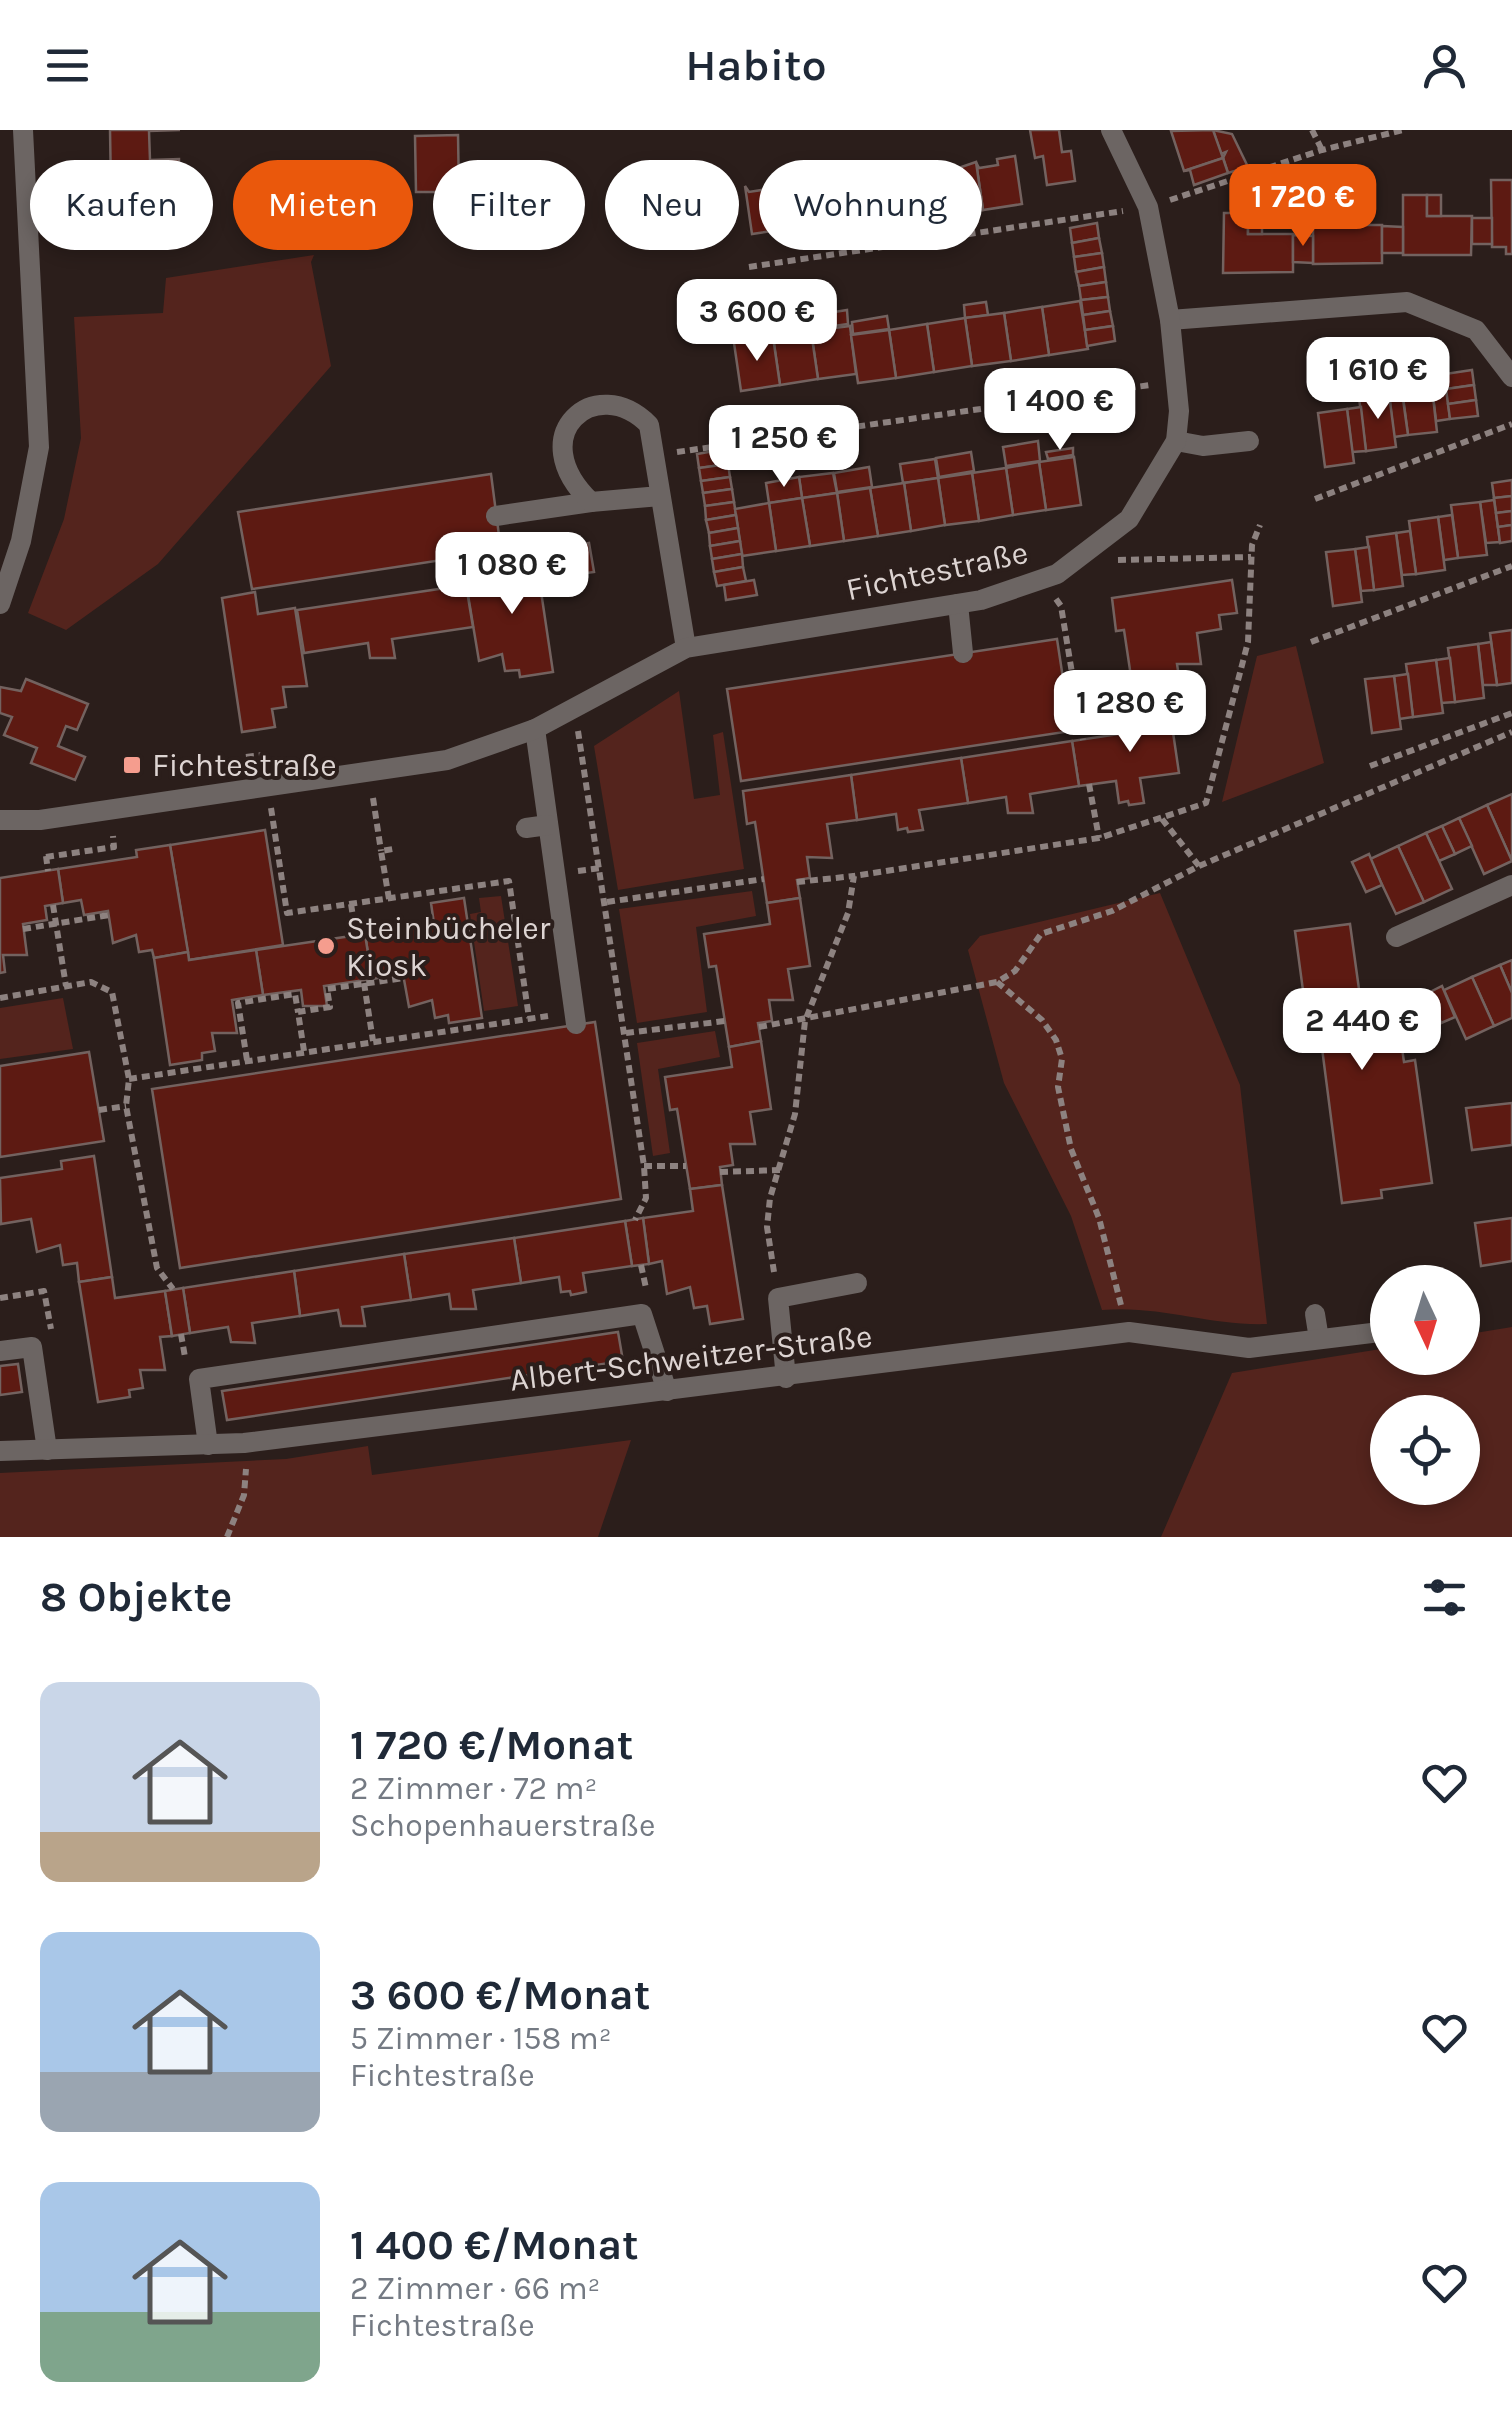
<!DOCTYPE html>
<html lang="de">
<meta charset="utf-8">
<style>
body{margin:0;font-family:Karla,sans-serif;background:#f2f2f3;color:#1f2937;height:100vh;display:flex;flex-direction:column;font-size:38px;white-space:nowrap}
*{box-sizing:border-box;margin:0}
p{font-size:32px;color:#747a83}
.icon{flex:none;width:55px;height:55px;fill:none;stroke:currentColor;stroke-width:2;stroke-linecap:round;stroke-linejoin:round}
.map{position:relative;height:1407px;overflow:hidden}
.side{display:flex;flex-direction:column;background:#fff;flex:1}
.side>*{flex:none}
.top-card{position:absolute;left:30px;top:30px;width:1000px;height:90px;display:flex;gap:20px}
.needle{width:65px;rotate:176deg}
.tools{position:absolute;left:1370px;top:1135px;display:grid;gap:20px}
.tools a{display:grid;place-items:center;width:110px;height:110px;border-radius:50%;background:#fff;box-shadow:0 5px 15px #0003;font-size:50px}
.price{position:absolute;translate:-50% -85px;padding:0 22px;border-radius:20px;background:#fff;color:#222;font-size:32px;line-height:65px;filter:drop-shadow(0 2px 5px #0008)}
.price::after{content:'';position:absolute;left:50%;top:60px;width:30px;height:22px;margin-left:-15px;background:inherit;clip-path:polygon(0 0,100% 0,50% 100%)}
.price.active{background:#ea580c;color:#fff}
ul{padding:0;list-style:none}
li{display:flex;align-items:center;gap:30px;height:250px;padding:0 40px}
li span{display:grid;place-items:center;flex:none;width:280px;height:200px;border-radius:20px;color:#555}
li>.icon{margin-inline-start:auto}
span .icon{width:120px;height:120px;fill:#fffc;stroke-width:1}
li b{font-size:42px}
h2{display:flex;justify-content:space-between;align-items:center;height:120px;padding:0 40px;font-size:42px}
.pill{padding:0 35px;border-radius:45px;background:#fff;box-shadow:0 5px 15px #0003;font-size:35px;line-height:90px}
.pill.active{background:#ea580c;color:#fff}
header{display:flex;justify-content:space-between;align-items:center;height:130px;padding:0 40px;background:#fff;font-size:45px;font-weight:600}
.map>svg:first-child{display:block}
</style>
<header><svg class="icon" aria-label="menu" viewBox="0 0 24 24"><path d="M4 6h16M4 12h16M4 18h16"/></svg>Habito<svg class="icon" aria-label="person" viewBox="0 0 24 24"><circle cx="12" cy="8" r="4"/><path d="M4 21q1-7 8-7t8 7"/></svg></header>
<div class="map">
<svg width="1512" height="1407" viewBox="0 0 1512 1407">
<rect width="100%" height="100%" fill="#2b1e1b"/>
<!-- green -->
<g fill="#54241d" fill-rule="evenodd">
<path d="M314,125L311,132L331,236L158,434L66,500L28,483L64,389L81,308L74,187L163,183L166,148Z"/>
<path d="M1296,516L1324,633L1222,672L1257,526Z"/>
<path d="M679,561L694,669L720,665L713,605L723,602L744,739L618,760L594,616Z"/>
<path d="M752,761L756,786L696,797L707,882L637,893L619,779Z"/>
<path d="M1160,763L1240,955L1267,1194C1209,1196 1161,1175 1102,1180L1071,1086L1004,953L968,820L980,806Z"/>
<path d="M501,766L518,876L484,881L470,784L481,782L479,768Z"/>
<path d="M63,868L73,919L0,929V878Z"/>
<path d="M715,901L720,927L658,939L670,1023L653,1026L637,913Z"/>
<path d="M1512,1197V1407H1161L1232,1243L1387,1218L1388,1228H1462L1463,1205ZM1388,1282H1462V1358H1388Z"/>
<path d="M631,1310L598,1407H0V1343L286,1329L368,1316L372,1345Z"/>
</g>
<!-- building -->
<g fill="#5d1a12" stroke="#73625f" stroke-width="2.5">
<path d="M110,0H180L149,1L150,30L179,29V57L111,58Z"/>
<path d="M1030,0H1059L1062,22L1071,21L1075,51L1047,55L1043,26L1035,28Z"/>
<path d="M1213,0L1232,4L1248,37L1228,43L1223,28L1226,22L1221,24Z"/>
<path d="M1171,1L1213,0L1223,28L1184,41Z"/>
<path d="M458,5L459,62H416L415,6Z"/>
<path d="M1015,26L1022,74L983,80L976,32L979,38L998,35L997,29Z"/>
<path d="M1223,28L1228,43L1194,55L1190,40L1184,41Z"/>
<path d="M976,32L983,80L945,85L938,37L941,44Z"/>
<path d="M938,37L945,85L907,91L900,43L903,49Z"/>
<path d="M900,43L907,91L869,97L862,49L865,56L884,53L883,46Z"/>
<path d="M822,44L829,92L791,98L784,50L787,56L806,54L805,47Z"/>
<path d="M862,49L869,97L831,102L824,54L827,61Z"/>
<path d="M784,50L791,98L752,104L745,56L749,62L768,59L767,53Z"/>
<path d="M1491,50H1512V124H1506V117H1492Z"/>
<path d="M151,57L153,109L67,112L65,87L48,88L40,59Z"/>
<path d="M1403,65H1427V86H1472L1471,125H1403Z"/>
<rect x="1427" y="65" width="14" height="21"/>
<path d="M1352,68V95H1338V69Z"/>
<path d="M1313,69H1338V95H1382V133L1313,134Z"/>
<path d="M1224,83H1248V104H1293V142L1223,143Z"/>
<rect x="1248" y="83" width="14" height="21"/>
<rect x="1472" y="88" width="20" height="26"/>
<path d="M1097,93L1099,108L1072,113L1070,98Z"/>
<path d="M1382,96L1403,97V123H1382Z"/>
<path d="M1293,105L1313,106V133L1293,132Z"/>
<path d="M1099,108L1102,123L1074,127L1072,113Z"/>
<path d="M1102,123L1104,137L1076,142L1074,127Z"/>
<path d="M1104,137L1106,152L1079,156L1076,142Z"/>
<path d="M1106,152L1108,167L1081,170L1079,156Z"/>
<path d="M1108,167L1110,181L1083,185L1081,170Z"/>
<path d="M1080,171L1088,219L1049,225L1042,177Z"/>
<path d="M986,172L988,185L965,188L964,175Z"/>
<path d="M1042,177L1049,225L1011,231L1004,183Z"/>
<path d="M847,180L848,194L812,199L809,186Z"/>
<path d="M1110,181L1113,196L1085,200L1083,185Z"/>
<path d="M1004,183L1011,231L972,236L965,188Z"/>
<path d="M887,186L889,199L853,204L852,192Z"/>
<path d="M965,188L972,236L934,242L927,194Z"/>
<path d="M927,194L934,242L896,248L889,200Z"/>
<path d="M754,195L757,208L734,212L732,198Z"/>
<path d="M850,196L856,244L818,249L811,201Z"/>
<path d="M1113,196L1115,211L1087,216L1085,200Z"/>
<path d="M889,200L896,248L858,253L851,205Z"/>
<path d="M811,201L818,249L780,255L773,207Z"/>
<path d="M773,207L780,255L741,261L734,213Z"/>
<path d="M1472,240L1474,255L1446,259L1445,244Z"/>
<path d="M1445,246L1450,289L1436,291L1431,249Z"/>
<path d="M1431,249L1437,302L1408,305L1401,252Z"/>
<path d="M1474,255L1476,270L1448,274L1446,259Z"/>
<path d="M1402,262L1408,305L1394,307L1389,264Z"/>
<path d="M1389,264L1396,317L1366,321L1359,268Z"/>
<path d="M1476,270L1478,286L1450,289L1448,274Z"/>
<path d="M1361,277L1366,321L1352,322L1347,279Z"/>
<path d="M1347,279L1354,333L1325,337L1318,283Z"/>
<path d="M1038,311L1040,331L1006,336L1003,317Z"/>
<path d="M1073,318V325L1048,329L1046,322Z"/>
<path d="M726,319L728,334L699,338L697,324Z"/>
<path d="M971,322L974,341L939,347L936,328Z"/>
<path d="M1074,327L1081,375L1046,380L1039,332Z"/>
<path d="M935,329L938,348L903,353L900,334Z"/>
<path d="M1039,332L1046,380L1013,385L1006,338Z"/>
<path d="M728,334L730,347L701,351L699,338Z"/>
<path d="M869,337L872,357L837,362L834,343Z"/>
<path d="M1006,338L1013,385L979,391L972,343Z"/>
<path d="M833,343L837,363L802,368L799,347Z"/>
<path d="M972,343L979,391L945,395L938,348Z"/>
<path d="M491,344L501,421L252,459L238,382Z"/>
<path d="M730,347L732,359L703,363L701,351Z"/>
<path d="M799,347L802,368L769,373L766,353Z"/>
<path d="M938,348L945,395L911,401L904,353Z"/>
<path d="M1512,350V366L1494,368L1492,353Z"/>
<path d="M904,353L911,401L878,406L870,358Z"/>
<path d="M870,358L878,406L844,411L837,363Z"/>
<path d="M732,359L734,372L705,376L703,363Z"/>
<path d="M837,363L844,411L810,416L802,368Z"/>
<path d="M1512,366V381L1496,383L1494,368Z"/>
<path d="M802,368L810,416L776,421L769,373Z"/>
<path d="M1494,370L1500,412L1486,413L1480,372Z"/>
<path d="M734,372L736,385L706,390L705,376Z"/>
<path d="M1480,372L1487,425L1458,428L1451,375Z"/>
<path d="M769,373L776,421L742,426L735,379Z"/>
<path d="M1512,381V395L1498,397L1496,383Z"/>
<path d="M736,385L738,398L709,403L706,390Z"/>
<path d="M1452,385L1458,428L1444,430L1438,387Z"/>
<path d="M1438,387L1445,440L1416,444L1409,391Z"/>
<path d="M1512,395V411L1500,413L1498,397Z"/>
<path d="M738,398L740,411L710,416L709,403Z"/>
<path d="M1410,401L1416,444L1402,445L1396,403Z"/>
<path d="M1396,403L1403,456L1374,460L1367,407Z"/>
<path d="M740,411L742,424L712,429L710,416Z"/>
<path d="M589,413L594,442L565,446L561,418Z"/>
<path d="M1369,417L1374,460L1361,461L1355,419Z"/>
<path d="M1355,419L1362,472L1333,476L1326,422Z"/>
<path d="M535,421L553,542L520,547L519,540L505,541L502,524L479,531L466,453L505,448L502,426Z"/>
<path d="M742,424L743,437L714,442L712,429Z"/>
<path d="M743,437L746,451L717,456L714,442Z"/>
<path d="M754,450L757,465L726,470L724,455Z"/>
<path d="M1232,450L1237,483L1219,485L1221,499L1197,503L1201,534H1177L1180,554L1166,557L1169,575L1136,580L1124,500L1116,501L1112,468Z"/>
<path d="M466,455L473,497L392,509L395,528H370L368,513L304,523L297,480Z"/>
<path d="M255,462L258,484L295,478L307,556L283,557L286,577L272,579L275,597L242,602L222,468Z"/>
<path d="M1512,500V553L1497,555L1490,503Z"/>
<path d="M1057,509L1071,601L741,651L727,559Z"/>
<path d="M1491,512L1497,555H1483L1478,514Z"/>
<path d="M1478,514L1484,568L1455,572L1448,518Z"/>
<path d="M1450,528L1455,572L1441,573L1436,530Z"/>
<path d="M1436,530L1443,583L1413,587L1406,534Z"/>
<path d="M1408,544L1413,587L1399,589L1394,546Z"/>
<path d="M1394,546L1401,599L1372,603L1365,549Z"/>
<path d="M26,549L88,574L77,600L66,596L58,616L85,627L75,650L31,633L37,618L4,605L12,587L0,583V557L21,561Z"/>
<path d="M1169,575L1179,643L1140,648L1144,673L1129,675L1128,671L1119,673L1116,651L1079,656L1072,611L1139,601L1136,580Z"/>
<path d="M1072,611L1079,656L1030,664L1033,683H1008L1006,667L968,673L961,628Z"/>
<path d="M961,628L968,673L919,680L923,700L908,702L907,698L898,700L896,684L857,690L851,645Z"/>
<path d="M851,645L857,690L827,694L832,728L807,727L810,748L797,750L800,768L767,773L755,692L747,694L743,661Z"/>
<path d="M1512,664V731L1487,675Z"/>
<path d="M1487,675L1512,731L1484,744L1459,688Z"/>
<path d="M1459,688L1472,716L1455,724L1442,696Z"/>
<path d="M1442,696L1455,724L1439,731L1426,703Z"/>
<path d="M265,700L283,815L189,830L170,715Z"/>
<path d="M1426,703L1452,759L1424,772L1398,716Z"/>
<path d="M170,715L188,822L154,828L152,820L139,822L136,805L113,813L108,781L84,785L81,770L63,773L58,739L137,727L136,720Z"/>
<path d="M1398,716L1424,772L1396,784L1370,729Z"/>
<path d="M1369,724L1382,755L1366,762L1352,732Z"/>
<path d="M58,739L63,773L45,776L47,790L23,794L27,825H3L5,842L0,843V748Z"/>
<path d="M464,768L482,888L449,893L448,885L435,888L432,870L409,877L403,844L372,849L365,804L434,794L431,773Z"/>
<path d="M800,768L810,836L788,839L793,870H769L772,891L758,893L761,911L729,917L716,836L709,837L704,804L770,794L767,773Z"/>
<path d="M1350,794L1362,881L1396,877L1404,932L1415,930L1432,1053L1381,1060L1382,1068L1342,1073L1322,918L1311,920L1295,801Z"/>
<path d="M365,804L372,849L324,856L327,876H303L301,860L263,865L256,820Z"/>
<path d="M256,820L263,865L232,870L237,903H212L215,921L202,923V930L170,935L154,828L188,822L189,830Z"/>
<path d="M1512,830V863L1500,835Z"/>
<path d="M1500,835L1512,863V888L1494,896L1472,847Z"/>
<path d="M1472,847L1494,896L1466,909L1444,860Z"/>
<path d="M1442,856L1455,887L1441,893L1428,863Z"/>
<path d="M1428,863L1441,893L1428,899L1414,869Z"/>
<path d="M595,892L621,1069L180,1138L152,959Z"/>
<path d="M761,911L771,979L750,982L755,1014H730L733,1035L720,1037L722,1055L690,1059L677,979L670,980L665,947L732,937L729,917Z"/>
<path d="M89,922L104,1011L0,1027V936Z"/>
<path d="M1512,973V1015L1472,1020L1466,978Z"/>
<path d="M94,1026L112,1147L79,1152L77,1133L63,1135L60,1115L37,1122L31,1089L1,1094L0,1048L62,1039L61,1031Z"/>
<path d="M722,1055L743,1189L710,1194L707,1176L694,1178L690,1157L667,1164L662,1131L649,1134L643,1088L693,1081L690,1059Z"/>
<path d="M643,1088L649,1134L632,1136L625,1091Z"/>
<path d="M1512,1088V1131L1481,1136L1475,1093Z"/>
<path d="M625,1091L632,1136L583,1143L586,1162L571,1165L570,1161L561,1162L559,1147L521,1153L514,1108Z"/>
<path d="M514,1108L521,1153L473,1160L476,1179H451L449,1164L411,1170L404,1124Z"/>
<path d="M404,1124L411,1170L362,1177L365,1196H341L338,1180L300,1186L294,1141Z"/>
<path d="M294,1141L300,1186L252,1193L255,1213L231,1212L228,1197L190,1203L183,1158Z"/>
<path d="M112,1147L115,1168L165,1161L172,1206L160,1207L165,1240H140L143,1258L129,1260L130,1267L98,1272L79,1152Z"/>
<path d="M183,1158L190,1203L172,1206L165,1161Z"/>
<path d="M618,1202L623,1231L227,1290L222,1261Z"/>
<path d="M18,1234L22,1262L0,1265V1236Z"/>
</g>
<g fill="none" stroke-linecap="round" stroke-linejoin="round">
<!-- path -->
<g stroke="#8d8280" stroke-width="6" stroke-dasharray="8 5" stroke-linecap="butt">
<path d="M1312,0L1322,20"/>
<path d="M1170,70L1322,20L1403,0"/>
<path d="M749,137L1123,81"/>
<path d="M677,322L1150,255"/>
<path d="M1315,369L1512,294"/>
<path d="M1118,430L1251,427"/>
<path d="M1056,469L1061,476L1083,610"/>
<path d="M1311,512L1512,436"/>
<path d="M578,601L644,1036L646,1068L635,1090"/>
<path d="M246,627L263,625L264,631"/>
<path d="M1370,636L1512,583"/>
<path d="M1089,654L1099,708"/>
<path d="M373,668L381,721"/>
<path d="M271,678L287,783L509,751L529,888"/>
<path d="M1162,689L1199,736"/>
<path d="M46,726L48,741"/>
<path d="M46,727L114,717L113,706"/>
<path d="M578,741L601,738"/>
<path d="M797,752L854,746"/>
<path d="M389,769L381,721L393,719"/>
<path d="M607,772L764,749"/>
<path d="M351,774L356,805"/>
<path d="M53,775L66,856"/>
<path d="M23,799L109,785"/>
<path d="M997,852L1042,890L1056,910L1062,929L1058,957L1071,1019L1099,1088L1122,1179"/>
<path d="M364,853L373,911"/>
<path d="M0,868L91,852L112,862L129,949L126,976L157,1138L173,1159"/>
<path d="M759,897L997,852L1015,841L1041,804L1112,781L1199,736L1512,602"/>
<path d="M626,903L725,891"/>
<path d="M304,921L298,882L330,877L327,859L404,848"/>
<path d="M247,930L238,873L295,864L298,882"/>
<path d="M129,949L548,886"/>
<path d="M99,980L126,976"/>
<path d="M644,1036H686"/>
<path d="M720,1042L781,1040"/>
<path d="M641,1135L646,1158"/>
<path d="M774,1142L767,1097L770,1068L795,984L805,891L848,783L854,746L1099,708L1206,673L1248,512L1252,415L1260,395"/>
<path d="M0,1168L44,1161L51,1199"/>
<path d="M181,1204L185,1227"/>
<path d="M227,1407L244,1365L246,1339"/>
</g>
<!-- service -->
<g stroke="#6c6563" stroke-width="20">
<path d="M1176,311L1203,316L1249,311"/>
<path d="M496,386L591,372"/>
<path d="M958,474L963,523"/>
<path d="M535,599L576,894"/>
<path d="M526,698L548,695"/>
<path d="M1315,1184L1319,1209"/>
<path d="M0,1221L32,1217L47,1320"/>
<path d="M786,1248L778,1168L857,1153"/>
<path d="M208,1315L199,1249L642,1184L667,1261"/>
</g>
<!-- minor -->
<g stroke="#6c6563" stroke-width="20">
<path d="M1170,190L1407,172L1476,200L1512,247"/>
<path d="M660,366L591,372C521,305 596,241 649,295L686,518"/>
<path d="M0,474L21,411L39,317L23,0"/>
<path d="M0,690H40L447,630L535,599L686,518L981,470L1057,444L1129,389L1176,311L1179,281L1170,190L1148,77L1111,0"/>
<path d="M1396,807L1512,755"/>
<path d="M1462,1191H1468"/>
<path d="M0,1321L244,1313L1129,1202L1249,1218L1388,1201"/>
</g>
</g>
<!-- markers -->
<g fill="#f59d8e" stroke="#2b1e1b" stroke-width="4">
<rect x="122" y="625" width="20" height="20" rx="5"/>
<circle cx="326" cy="816" r="10"/>
</g>
<g text-anchor="middle" dominant-baseline="central" stroke-width="8" stroke-linejoin="round" paint-order="stroke">
<!-- street labels -->
<g font-size="32" fill="#ddd4d2" stroke="#2b1e1b">
<text transform="translate(937 441) rotate(-12)">Fichtestraße</text>
<text transform="translate(691 1228) rotate(-7)">Albert-Schweitzer-Straße</text>
</g>
<!-- poi labels -->
<g font-size="32" fill="#ddd4d2" stroke="#2b1e1b" text-anchor="start">
<text x="152" y="635">Fichtestraße</text>
<text x="346" y="798">Steinbücheler<tspan x="346" dy="37">Kiosk</tspan></text>
</g>
</g>
</svg>
<div class="tools">
<a><svg class="needle" viewBox="-14 -14 28 28"><path d="M0-13l5 13h-10z" fill="#e53935"/><path d="M0 13l5-13h-10z" fill="#747a83"/></svg></a>
<a><svg class="icon" aria-label="locate" viewBox="0 0 24 24"><circle cx="12" cy="12" r="6"/><path d="M12 2v4M12 18v4M2 12h4M18 12h4"/></svg></a>
</div>
<b class="price active" style="left:1303px;top:119px">1 720 €</b>
<b class="price" style="left:757px;top:234px">3 600 €</b>
<b class="price" style="left:1378px;top:292px">1 610 €</b>
<b class="price" style="left:1060px;top:323px">1 400 €</b>
<b class="price" style="left:784px;top:360px">1 250 €</b>
<b class="price" style="left:512px;top:487px">1 080 €</b>
<b class="price" style="left:1130px;top:625px">1 280 €</b>
<b class="price" style="left:1362px;top:943px">2 440 €</b>
<div class="top-card">
<a class="pill">Kaufen</a>
<a class="pill active">Mieten</a>
<a class="pill">Filter</a>
<a class="pill">Neu</a>
<a class="pill">Wohnung</a>
</div>
</div>
<section class="side">
<h2>8 Objekte<svg class="icon" aria-label="filters" viewBox="0 0 24 24"><path d="M4 7h16M4 17h16"/><circle cx="9" cy="7" r="2"/><circle cx="15" cy="17" r="2"/></svg></h2>
<ul>
<li><span style="background:linear-gradient(#c9d6e8 75%,#b9a48a 0)"><svg class="icon" aria-label="home" viewBox="0 0 24 24"><path d="M3 11l9-7 9 7M6 9v11h12V9"/></svg></span><div><b>1 720 €/Monat</b><p>2 Zimmer · 72 m²</p><p>Schopenhauerstraße</p></div><svg class="icon" aria-label="heart" viewBox="0 0 24 24"><path d="M12 20l-8-8c-3-5 5-10 8-4 3-6 11-1 8 4z"/></svg></li>
<li><span style="background:linear-gradient(#a9c7e8 70%,#9aa5b1 0)"><svg class="icon" aria-label="home" viewBox="0 0 24 24"><path d="M3 11l9-7 9 7M6 9v11h12V9"/></svg></span><div><b>3 600 €/Monat</b><p>5 Zimmer · 158 m²</p><p>Fichtestraße</p></div><svg class="icon" aria-label="heart" viewBox="0 0 24 24"><path d="M12 20l-8-8c-3-5 5-10 8-4 3-6 11-1 8 4z"/></svg></li>
<li><span style="background:linear-gradient(#a9c7e8 65%,#7fa58c 0)"><svg class="icon" aria-label="home" viewBox="0 0 24 24"><path d="M3 11l9-7 9 7M6 9v11h12V9"/></svg></span><div><b>1 400 €/Monat</b><p>2 Zimmer · 66 m²</p><p>Fichtestraße</p></div><svg class="icon" aria-label="heart" viewBox="0 0 24 24"><path d="M12 20l-8-8c-3-5 5-10 8-4 3-6 11-1 8 4z"/></svg></li>
</ul>
</section>
